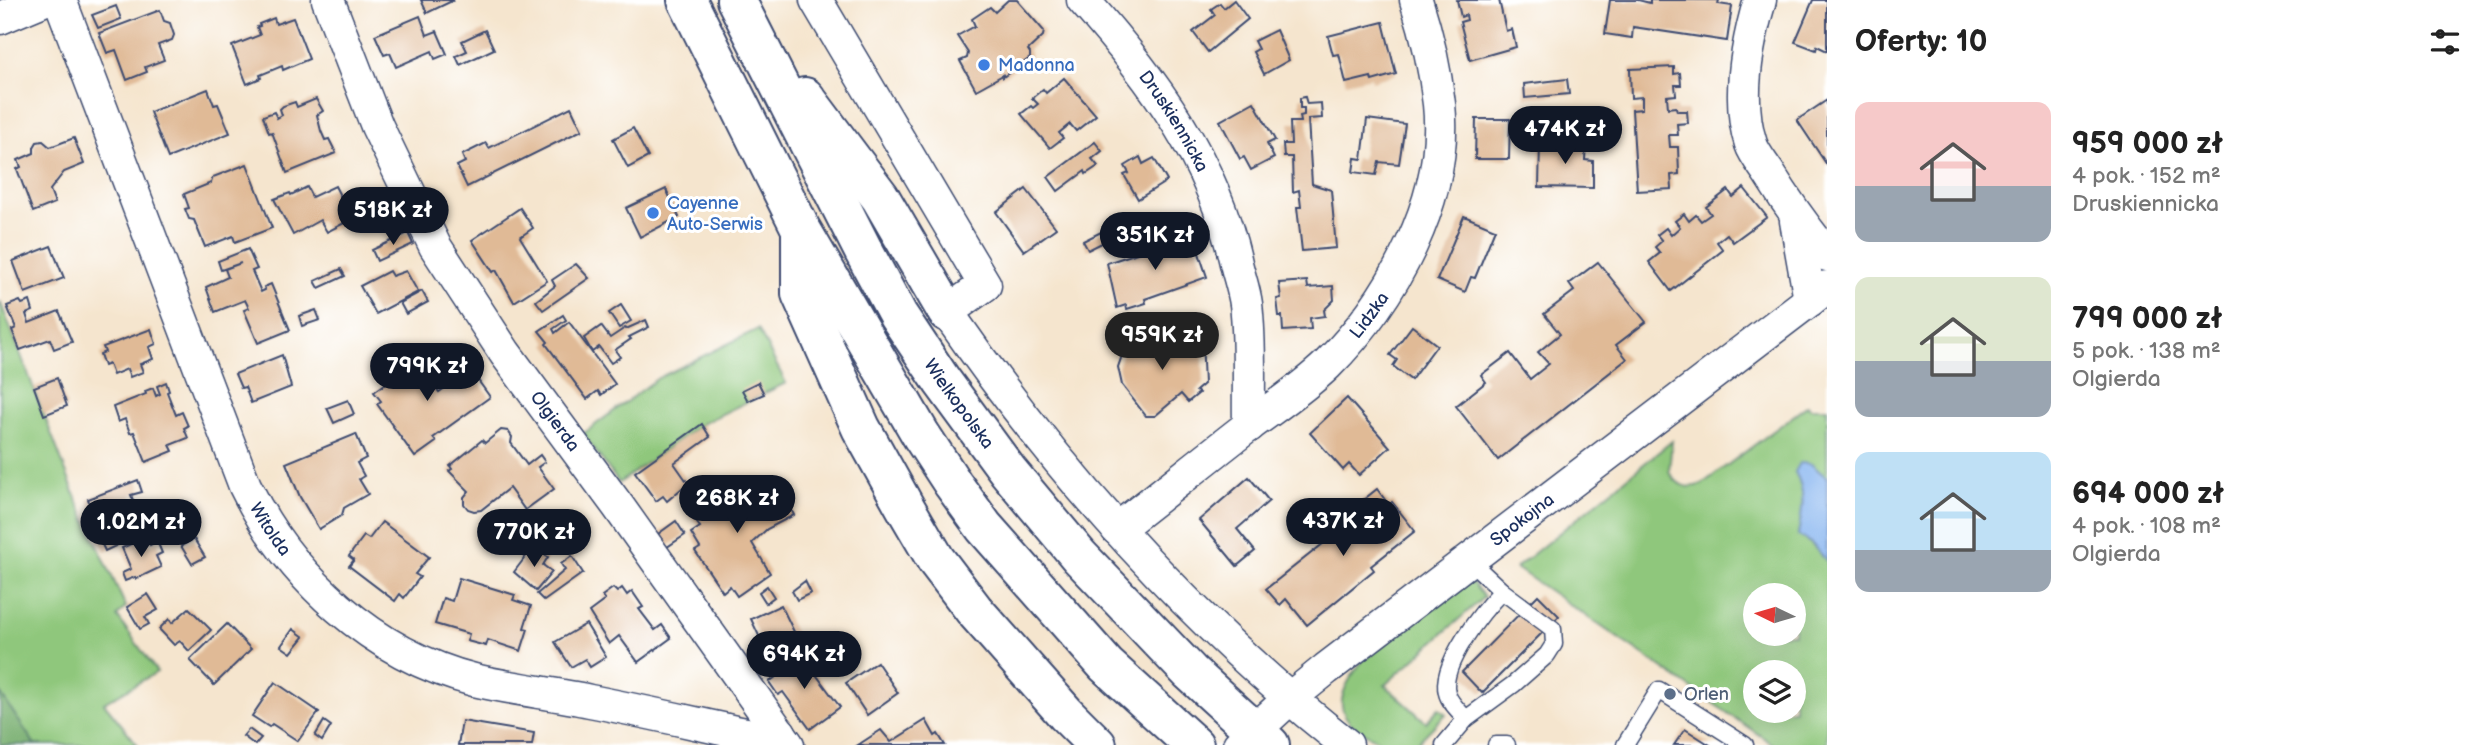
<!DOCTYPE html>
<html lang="pl">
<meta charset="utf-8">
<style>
body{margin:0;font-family:"Balsamiq Sans",sans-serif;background:#f6f6f6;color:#222;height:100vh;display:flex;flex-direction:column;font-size:26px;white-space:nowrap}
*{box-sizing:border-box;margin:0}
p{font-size:23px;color:#767676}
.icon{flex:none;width:38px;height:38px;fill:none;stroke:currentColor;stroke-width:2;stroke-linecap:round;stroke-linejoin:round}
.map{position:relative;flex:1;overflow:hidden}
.details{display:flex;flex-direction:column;background:#fff;width:665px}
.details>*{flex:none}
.needle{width:46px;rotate:275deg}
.tools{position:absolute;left:1743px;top:583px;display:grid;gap:14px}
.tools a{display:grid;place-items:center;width:63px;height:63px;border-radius:50%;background:#fff;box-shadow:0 7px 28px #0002;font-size:35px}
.price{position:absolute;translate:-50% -60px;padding:0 16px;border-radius:24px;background:#111827;color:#fff;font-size:23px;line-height:46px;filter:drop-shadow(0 2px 4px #0008)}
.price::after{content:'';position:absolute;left:50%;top:42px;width:21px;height:16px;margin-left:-10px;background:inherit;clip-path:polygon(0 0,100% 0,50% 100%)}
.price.selected{background:#222;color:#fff}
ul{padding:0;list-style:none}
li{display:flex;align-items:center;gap:21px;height:175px;padding:0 28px}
li span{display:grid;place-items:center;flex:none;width:196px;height:140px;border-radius:14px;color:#555}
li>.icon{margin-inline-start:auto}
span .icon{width:84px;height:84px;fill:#fffc;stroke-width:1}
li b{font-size:30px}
h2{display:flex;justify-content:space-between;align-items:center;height:84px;padding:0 28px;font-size:30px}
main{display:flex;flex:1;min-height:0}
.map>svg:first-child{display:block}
</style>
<main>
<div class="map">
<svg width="1827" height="745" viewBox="0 0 1827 745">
<rect width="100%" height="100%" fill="#fff"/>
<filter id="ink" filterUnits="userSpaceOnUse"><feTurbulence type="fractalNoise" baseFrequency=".0143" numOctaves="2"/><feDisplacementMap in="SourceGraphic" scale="14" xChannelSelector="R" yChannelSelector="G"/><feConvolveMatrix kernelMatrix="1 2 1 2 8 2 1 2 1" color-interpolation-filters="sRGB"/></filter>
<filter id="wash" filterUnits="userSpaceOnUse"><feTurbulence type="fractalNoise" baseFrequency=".00686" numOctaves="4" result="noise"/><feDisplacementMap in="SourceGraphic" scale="28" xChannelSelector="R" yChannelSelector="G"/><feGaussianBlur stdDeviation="1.57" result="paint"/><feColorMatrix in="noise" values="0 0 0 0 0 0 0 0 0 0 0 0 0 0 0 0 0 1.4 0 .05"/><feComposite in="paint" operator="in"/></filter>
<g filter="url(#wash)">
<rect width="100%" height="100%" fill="#f5e5ce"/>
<!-- green -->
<g fill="#8fc77b" stroke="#557b6c" stroke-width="2" fill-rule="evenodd">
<path d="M0,301L77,500L126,607L117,616L157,672L104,703L138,745H35L0,693Z"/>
<path d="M758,329L786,383L701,424L619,483L583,434L658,378Z"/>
<path d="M1808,405L1810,408H1827V478L1811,464L1795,472C1807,492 1802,513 1798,535L1811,544L1827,561V745H1774L1516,568L1672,441L1669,471C1677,486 1687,490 1702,484ZM1755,595H1794V634H1755ZM1755,672H1794V710H1755Z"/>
<path d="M1470,580L1484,597L1385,685L1426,722L1439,708L1446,714L1415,745C1412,744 1409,742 1406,742C1401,742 1395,745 1389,744C1381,743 1372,737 1364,733C1327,712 1343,687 1363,660Z"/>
</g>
<!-- forest -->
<path fill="#73ac6b" stroke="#476e64" stroke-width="2" d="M0,693L35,745H0Z"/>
<!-- water -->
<path fill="#84b3ef" stroke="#5071a6" stroke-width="2" d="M1800,463L1811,464L1827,478V561L1812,544L1798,535C1802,513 1807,492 1795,472Z"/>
<g id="blocks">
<!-- building -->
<g fill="#e0ba96">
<path d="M421,0H454L427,13Z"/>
<path d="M1008,0H1017L1044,31L1043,36L1028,50L1030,53V58L1003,77V75L976,90L960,61L967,58L968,53L957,36L975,26L972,19L990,7L995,12Z"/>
<path d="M1234,0L1248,19L1208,52L1193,32L1215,15L1211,9L1220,3L1224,8Z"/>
<path d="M1457,0H1499L1506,31L1512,29L1516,47L1470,60L1460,22L1467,20L1466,15L1461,17Z"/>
<path d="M1610,0H1638L1650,3V0H1719L1718,4L1732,6L1727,41L1633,27L1632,38L1605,34Z"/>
<path d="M1813,0H1827V51L1817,46L1816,50L1795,42Z"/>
<path d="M116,6L121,19L98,28L92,15Z"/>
<path d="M160,10L164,21L170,23L174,35L172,40L158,45L164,60L145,67L147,72L127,80L116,50L107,53L99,33Z"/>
<path d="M420,16L427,35L437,31L447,54L435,59L432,51L396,67L390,53L384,55L375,35Z"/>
<path d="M274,18L276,24L293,18L309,59L283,70L282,66L260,75L261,78L247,84L232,46L260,35L257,27L260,26L259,24Z"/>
<path d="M1383,22L1396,74L1372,81L1371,77L1346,83L1339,54L1333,55L1328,36Z"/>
<path d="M485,30L494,49L460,65L456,56L467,51L462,41Z"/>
<path d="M1276,30L1289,60L1264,74L1253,52L1258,49L1254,41Z"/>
<path d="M1674,67V74L1680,73L1681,85H1675L1676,95L1667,96L1668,108L1676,107L1677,111H1687L1688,123L1677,124L1678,135H1669L1670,147H1678L1679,174L1671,175L1672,189L1637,191L1632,110L1642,109V97L1631,98L1630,69Z"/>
<path d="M1064,78L1096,115L1076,131L1070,124L1059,133L1063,138L1050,148L1021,114L1031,106L1033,108L1038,104L1032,98L1043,89L1046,93Z"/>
<path d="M1567,79L1569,94L1525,98L1524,84Z"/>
<path d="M208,89L214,105L218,104L230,133L168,158L150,112Z"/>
<path d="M1305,97L1307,104L1321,103L1322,118L1308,119L1312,184L1331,190L1336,248L1302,251L1297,207H1301L1299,190L1293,192L1292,157H1284L1283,144H1291L1290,122H1301L1300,116L1304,115V108H1300V98Z"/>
<path d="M316,99L323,111L317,115L321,131L325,140L329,139L336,153L287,173L272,132L269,133L263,116L274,112L277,118L282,115L280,109L283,106L295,102L297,107Z"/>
<path d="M1827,100V165L1797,120Z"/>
<path d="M1254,102L1275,140L1267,144L1274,158L1251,170L1244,157L1240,159L1220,121Z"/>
<path d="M571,107L582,130L467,187L457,166L465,162L462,155L486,143L489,148Z"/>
<path d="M1367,119L1405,124L1399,164L1379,162L1376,175L1353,172L1355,158L1362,159Z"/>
<path d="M1476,119H1510L1509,159H1475Z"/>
<path d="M633,128L648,157L628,168L613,139Z"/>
<path d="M74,138L84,164L64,172L50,190L55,203L33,212L17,169L21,167L18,160L34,153V147L37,142L43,141L50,147Z"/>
<path d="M1095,142L1102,151L1092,159L1098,166L1086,174L1085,171L1058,191L1048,177Z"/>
<path d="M1540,143L1586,144L1585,160L1593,161V188L1539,187Z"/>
<path d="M1140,157L1143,164L1154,158L1167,181L1138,199L1124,175L1129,173L1125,166Z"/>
<path d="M247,164L272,228L235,242L233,236L205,247L194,220L189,219L185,209L189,208L184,194L211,183L213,177Z"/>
<path d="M335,186L352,219L327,232L320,220L293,235L274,199L290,193L291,195L307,187L312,197Z"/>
<path d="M1744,188L1767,217L1733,242L1727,234L1717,242L1723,250L1671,291L1649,262L1660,253L1655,247L1662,241L1657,235L1666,228L1671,235L1680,227L1675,221L1684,214L1689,221L1696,215L1701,221L1711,214L1706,207L1728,190L1733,197Z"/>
<path d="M666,189L679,217L640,237L626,208Z"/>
<path d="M1026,189L1056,228L1024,251L996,212Z"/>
<path d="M382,194L387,205L369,213L363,201Z"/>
<path d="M520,208L533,228L520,237L547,281L514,302L496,270L493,272L472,240Z"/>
<path d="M1464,216L1495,229L1475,278L1471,277L1465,292L1437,280Z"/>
<path d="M1105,230L1110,239L1088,250L1083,241Z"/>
<path d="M408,233L413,244L377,261L372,250Z"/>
<path d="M1189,236L1192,245L1196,244L1207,277L1145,299L1146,303L1127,309L1126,305L1117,308L1107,263Z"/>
<path d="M51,246L64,278L25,293L13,261Z"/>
<path d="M248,249L256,267L257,269L252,271L261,292L265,290L264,287L271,284L290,330L258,343L244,310L249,308L245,300L215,312L206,287L228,277L225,269L241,263L221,270L218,261Z"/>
<path d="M1598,262L1646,322L1616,345L1627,359L1498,460L1456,406L1486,382L1481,375L1510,353L1530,379L1549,364L1538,352L1560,334L1544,314L1574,291L1569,284Z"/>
<path d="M576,264L589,278L543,310L536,301L555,286L552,280Z"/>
<path d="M341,269L345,276L319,288L315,281Z"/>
<path d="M389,271L392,276L406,271L418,292L376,314L360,286Z"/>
<path d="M1307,281L1308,288L1333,286L1334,300L1324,310L1325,316L1310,318L1311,329L1283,331L1282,316H1279L1277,299L1281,298L1279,283Z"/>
<path d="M422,291L428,302L406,314L400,303Z"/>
<path d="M20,301L22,304L30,301L33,311L26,314L29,323L59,311L72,342L54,349L50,339L20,350L12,330L16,328L7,306Z"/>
<path d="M621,305L631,321L619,328L609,313Z"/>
<path d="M316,310L320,320L302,326L299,316Z"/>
<path d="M563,315L566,320L553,329L555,333L569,322L615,384L601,395L598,391L587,399L546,344L548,342L539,331Z"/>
<path d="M646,320L649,327L629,337L631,339L615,350L620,357L611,363L599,347L592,352L584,338L601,326L610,338L625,328L626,329Z"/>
<path d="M1412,326L1437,345L1411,380L1393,366L1397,360L1390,355Z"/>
<path d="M151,329L156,344L149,347L153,359L140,364L143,372L130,377L127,369L113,375L109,364L104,366L100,354L105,352L103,347Z"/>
<path d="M1202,338L1204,384L1196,391L1199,393L1188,402L1181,394L1155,416H1146L1122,385L1118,367L1126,344Z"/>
<path d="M436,348L445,362L427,375L439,392L466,373L473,382L477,379L490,397L433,438L436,442L415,457L377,404L381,401L374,392Z"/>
<path d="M282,355L291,387L251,403L245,387L241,388L235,374Z"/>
<path d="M57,378L67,406L44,415L34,387Z"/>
<path d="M166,382L169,391L167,392L176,415L182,412L188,426L184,428L188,438L170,445L173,451L146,462L134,432L130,433L125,419L118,422L113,407L146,394L145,391L153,388L156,396L160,394L157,386Z"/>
<path d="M758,382L764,394L748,401L742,390Z"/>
<path d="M1347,398L1390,447L1359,475L1349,464L1343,470L1310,433Z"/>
<path d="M348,400L354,414L334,423L327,408Z"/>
<path d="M702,424L710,437L674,463L688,483L667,501L663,496L656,501L635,472Z"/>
<path d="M501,430L508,431L512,437L511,443L527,465L540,455L545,462L538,467L554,489L525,510L509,488L481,510L474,511L468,509L464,504V497L469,491L449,471L452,469L450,466L482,440L485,443Z"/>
<path d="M356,434L366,458L357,463L364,476L359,479L368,494L344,508L342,515L319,529L300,497L286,463Z"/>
<path d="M1249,477L1269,501L1237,529L1255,551L1237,566L1199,520Z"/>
<path d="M138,480L142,492L131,495L137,510L112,519L114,524L100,530L88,499Z"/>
<path d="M776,481L794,515L767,529L752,543L770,573L737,596L730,586L723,592L695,551L700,548L691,533L700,527L689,513L722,488L735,506Z"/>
<path d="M1377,489L1389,505L1392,502L1415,531L1371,566L1374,570L1307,625L1286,599L1280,605L1266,589L1353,520L1348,512Z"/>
<path d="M132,518L141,534L105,551L97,534Z"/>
<path d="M676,521L685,535L667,547L658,534Z"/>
<path d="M382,522L429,557L415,574L420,577L404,598L400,594L395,601L349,566L354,560L349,556L364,536L369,539Z"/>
<path d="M146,537L150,545L157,541L162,553L156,556L161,567L136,579L135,577L125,581L122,573L131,569L122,548Z"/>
<path d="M194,539L205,557L192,564L181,546Z"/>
<path d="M533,547L548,557L543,565L552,572L536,591L514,572Z"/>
<path d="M572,556L583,573L544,601L537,594L565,570L561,564Z"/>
<path d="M459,578L515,595L513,600L531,606L524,628L528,629L521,651L488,640L486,646L467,641L469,634L435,624L443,598L452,601Z"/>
<path d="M805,581L811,593L797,600L792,591Z"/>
<path d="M767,586L774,597L766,603L759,592Z"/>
<path d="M613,588L617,592L622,588L627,595L632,591L643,607L639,609L655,630L662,625L671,638L638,662L619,636L609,644L589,612L605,600L602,596Z"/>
<path d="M148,594L158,610L145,617L149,624L140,629L127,607Z"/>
<path d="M1538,595L1559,616L1482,693L1462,672Z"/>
<path d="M781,605L799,642L769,657L751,619Z"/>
<path d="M189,608L211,630L189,651L180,641L174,645L159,629L169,619L172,623Z"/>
<path d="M227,624L251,649L214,685L190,660Z"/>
<path d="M586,624L606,657L590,667L585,659L571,667L555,642Z"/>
<path d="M293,629L304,637L291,653L281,646Z"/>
<path d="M793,654L798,661L803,657L840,707L810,729L783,692L778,695L769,682L780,674L775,667Z"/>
<path d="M877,662L898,693L867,715L846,683Z"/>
<path d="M275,682L319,712L298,741L272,724L269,727L252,716Z"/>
<path d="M926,720L935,736L938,734L945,745H858L881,730L891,742Z"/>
<path d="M324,721L331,726L322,741L315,736Z"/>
<path d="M462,721L534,733L532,745H458Z"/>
<path d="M249,729L261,738L255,745L243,736Z"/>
<path d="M1685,729L1710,745H1674Z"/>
</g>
</g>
</g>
<g filter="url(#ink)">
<use href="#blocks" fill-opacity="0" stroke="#3c4a6f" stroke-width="2"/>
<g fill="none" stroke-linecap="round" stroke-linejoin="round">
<!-- lane casing -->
<g stroke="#3c4a6f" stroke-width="19">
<g id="lane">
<path d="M1466,719C1460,712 1449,702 1447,693C1439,665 1483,610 1502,591"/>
<path d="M1444,745L1466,719L1514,684L1547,655L1554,644L1553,629L1502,591L1470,561"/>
<path d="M1496,745H1507"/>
<path d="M1625,745L1659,690L1745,745"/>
</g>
</g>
<!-- street casing -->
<g stroke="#3c4a6f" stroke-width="35">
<g id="street">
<path id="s1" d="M60,0L245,486C290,578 373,654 474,680C512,689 552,693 590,701C642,711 694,723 746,734L765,736L780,733"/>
<path id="s2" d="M328,0L377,126L435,246L505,353L618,506L788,745"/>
<path d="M816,0L985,285L947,312C1059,474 1192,623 1347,745"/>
<path id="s3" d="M1083,0C1153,79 1212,158 1236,263C1239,276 1244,290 1246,304C1251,344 1248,386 1249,426"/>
<path d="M1760,0C1747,44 1736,99 1751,144C1754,153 1762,163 1768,172C1786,201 1805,228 1827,255"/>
<path d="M0,18L43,0"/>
<path d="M1796,221L1810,300"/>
<path id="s4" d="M1117,529C1161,495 1203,461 1247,427C1274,407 1303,388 1327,365C1392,300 1449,198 1439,104C1435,68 1427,34 1416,0"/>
<path id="s5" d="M1239,745L1289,699L1326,669L1827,287"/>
</g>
</g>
<!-- primary casing -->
<g stroke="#3c4a6f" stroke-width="42">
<g id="primary">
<path d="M687,0L801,229L921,435L953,484L984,527L1106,665L1194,745"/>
<path id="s6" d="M736,0L863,250L898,315L942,381L1008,471L1079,556L1190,672L1270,745"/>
<path d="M805,97L880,197L947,312"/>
<path d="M801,231V294L861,428L905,507L936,560L974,610L1066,714L1097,745"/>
</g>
</g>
<!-- lane -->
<use href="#lane" stroke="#fff" stroke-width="16"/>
<!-- street -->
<use href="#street" stroke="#fff" stroke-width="32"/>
<!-- primary -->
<use href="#primary" stroke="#fff" stroke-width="38"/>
</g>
</g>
<!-- markers -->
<g fill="#3f7fe0" stroke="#fff" stroke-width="2.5">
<circle cx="984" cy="65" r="7"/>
<circle cx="653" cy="213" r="7"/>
</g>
<circle fill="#5c6f8a" stroke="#fff" stroke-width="2.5" cx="1670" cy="694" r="7"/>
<g text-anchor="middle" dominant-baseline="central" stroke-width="6" stroke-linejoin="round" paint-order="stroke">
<!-- shop labels -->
<g font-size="18" fill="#366cbe" stroke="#fff" text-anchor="start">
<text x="998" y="65">Madonna</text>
<text x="667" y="203">Cayenne<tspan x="667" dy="21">Auto-Serwis</tspan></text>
</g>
<!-- street labels -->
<g font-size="18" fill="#1b2f5e" stroke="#fff">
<text stroke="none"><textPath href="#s3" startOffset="152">Druskiennicka</textPath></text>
<text stroke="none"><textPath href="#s4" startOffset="332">Lidzka</textPath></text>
<text stroke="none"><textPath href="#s6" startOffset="462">Wielkopolska</textPath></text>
<text stroke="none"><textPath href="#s2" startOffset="481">Olgierda</textPath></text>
<text stroke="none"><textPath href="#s5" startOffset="362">Spokojna</textPath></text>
<text stroke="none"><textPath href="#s1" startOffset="570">Witolda</textPath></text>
</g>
<!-- service labels -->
<g font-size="18" fill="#4e5e75" stroke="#fff" text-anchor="start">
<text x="1684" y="694">Orlen</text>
</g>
</g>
</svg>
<div class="tools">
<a><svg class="needle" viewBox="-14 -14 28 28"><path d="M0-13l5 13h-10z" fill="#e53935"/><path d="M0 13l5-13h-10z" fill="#767676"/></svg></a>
<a><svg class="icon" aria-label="layers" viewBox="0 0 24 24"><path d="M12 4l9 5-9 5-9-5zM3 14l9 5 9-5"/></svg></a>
</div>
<b class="price" style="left:1565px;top:166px">474K zł</b>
<b class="price" style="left:393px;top:247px">518K zł</b>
<b class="price" style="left:1155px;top:272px">351K zł</b>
<b class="price selected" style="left:1162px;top:372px">959K zł</b>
<b class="price" style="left:427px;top:403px">799K zł</b>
<b class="price" style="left:737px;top:535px">268K zł</b>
<b class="price" style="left:1343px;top:558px">437K zł</b>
<b class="price" style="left:141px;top:559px">1.02M zł</b>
<b class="price" style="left:534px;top:569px">770K zł</b>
<b class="price" style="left:804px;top:691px">694K zł</b>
</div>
<section class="details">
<h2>Oferty: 10<svg class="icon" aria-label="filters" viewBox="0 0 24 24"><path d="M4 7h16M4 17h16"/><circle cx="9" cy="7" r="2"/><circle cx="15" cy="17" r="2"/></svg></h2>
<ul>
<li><span style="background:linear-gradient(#f6c9c9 60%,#9aa5b1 0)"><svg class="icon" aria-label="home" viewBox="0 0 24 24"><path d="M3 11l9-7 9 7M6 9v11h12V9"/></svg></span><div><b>959 000 zł</b><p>4 pok. · 152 m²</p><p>Druskiennicka</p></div></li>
<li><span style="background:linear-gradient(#dfe7d0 60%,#9aa5b1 0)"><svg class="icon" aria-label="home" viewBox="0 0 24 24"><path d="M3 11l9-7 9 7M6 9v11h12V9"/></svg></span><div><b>799 000 zł</b><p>5 pok. · 138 m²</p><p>Olgierda</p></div></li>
<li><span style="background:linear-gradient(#bfe0f5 70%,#9aa5b1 0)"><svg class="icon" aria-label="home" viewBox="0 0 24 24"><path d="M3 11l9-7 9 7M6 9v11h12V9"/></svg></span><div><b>694 000 zł</b><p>4 pok. · 108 m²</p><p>Olgierda</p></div></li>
</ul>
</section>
</main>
